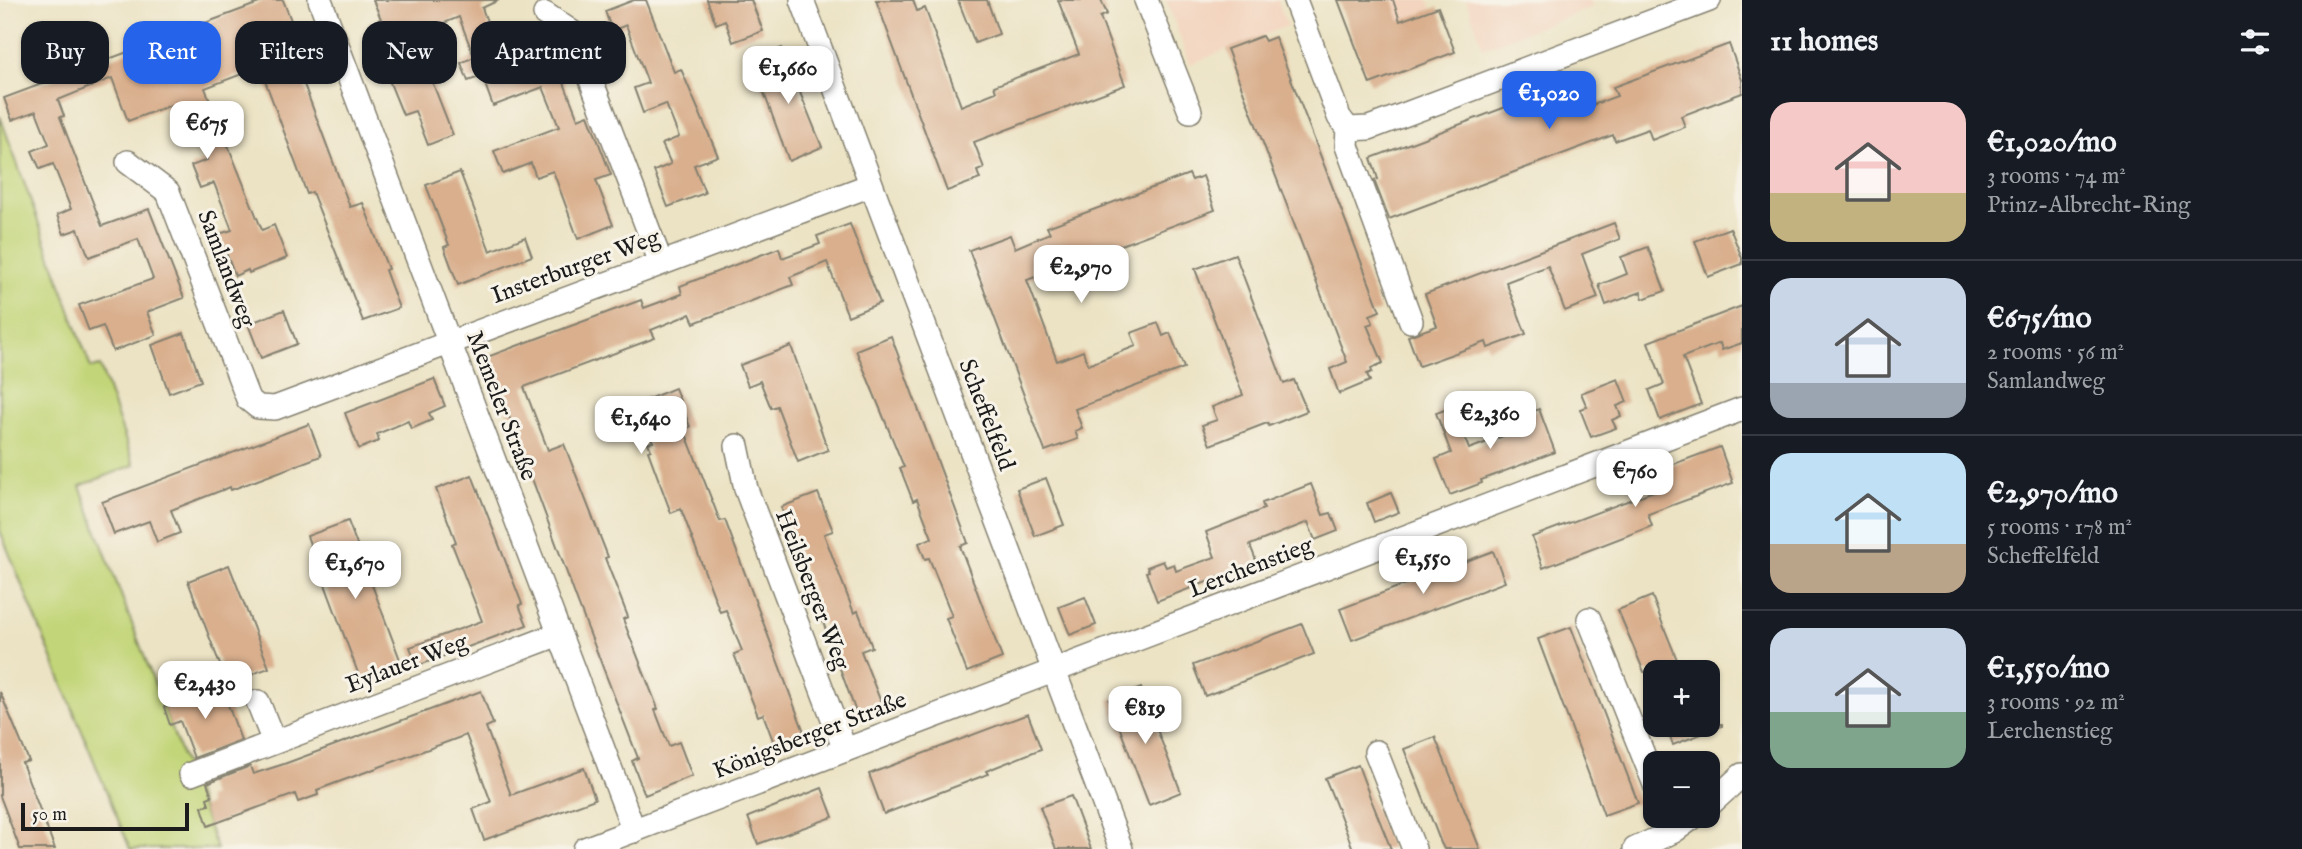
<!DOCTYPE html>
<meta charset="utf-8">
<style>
body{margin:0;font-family:"IM FELL English",serif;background:#242831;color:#f1f3f6;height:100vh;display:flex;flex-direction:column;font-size:26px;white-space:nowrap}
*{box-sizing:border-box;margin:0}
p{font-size:23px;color:#9ea1a6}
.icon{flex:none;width:38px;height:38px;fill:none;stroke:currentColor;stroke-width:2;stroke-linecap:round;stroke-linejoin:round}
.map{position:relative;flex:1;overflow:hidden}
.panel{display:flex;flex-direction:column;background:#171b24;width:560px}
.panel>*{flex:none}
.top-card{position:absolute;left:21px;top:21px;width:665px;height:63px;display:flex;gap:14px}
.fabs{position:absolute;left:1643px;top:660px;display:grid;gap:14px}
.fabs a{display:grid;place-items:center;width:77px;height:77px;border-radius:14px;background:#171b24;box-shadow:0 2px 5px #0004;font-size:35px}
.scale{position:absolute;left:21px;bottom:18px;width:168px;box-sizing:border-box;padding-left:7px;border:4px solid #1c1c1c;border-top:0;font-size:19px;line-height:24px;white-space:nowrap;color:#1c1c1c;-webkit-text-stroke:5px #f7f3e8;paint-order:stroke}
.price{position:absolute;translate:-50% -60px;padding:0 16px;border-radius:14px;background:#fff;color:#222;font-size:23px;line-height:46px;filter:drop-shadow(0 2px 4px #0008)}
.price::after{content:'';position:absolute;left:50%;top:42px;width:21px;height:16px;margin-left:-10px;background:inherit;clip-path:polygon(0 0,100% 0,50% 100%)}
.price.current{background:#2563eb;color:#fff}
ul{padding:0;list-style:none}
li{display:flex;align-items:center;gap:21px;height:175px;padding:0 28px}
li+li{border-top:2px solid #363941}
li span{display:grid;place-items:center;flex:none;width:196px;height:140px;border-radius:21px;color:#555}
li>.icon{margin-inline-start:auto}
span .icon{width:84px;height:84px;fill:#fffc;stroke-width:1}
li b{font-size:30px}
h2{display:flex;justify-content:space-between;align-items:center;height:84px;padding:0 28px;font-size:30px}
.pill{padding:0 24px;border-radius:21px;background:#171b24;box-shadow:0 2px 5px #0004;font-size:24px;line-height:63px}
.pill.current{background:#2563eb;color:#fff}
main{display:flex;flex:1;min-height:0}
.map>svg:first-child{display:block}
</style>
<main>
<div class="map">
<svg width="1742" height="849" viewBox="0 0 1742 849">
<rect width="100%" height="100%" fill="#f7f3e8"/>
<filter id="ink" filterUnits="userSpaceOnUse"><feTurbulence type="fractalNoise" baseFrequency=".0143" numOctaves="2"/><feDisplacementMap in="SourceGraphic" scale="14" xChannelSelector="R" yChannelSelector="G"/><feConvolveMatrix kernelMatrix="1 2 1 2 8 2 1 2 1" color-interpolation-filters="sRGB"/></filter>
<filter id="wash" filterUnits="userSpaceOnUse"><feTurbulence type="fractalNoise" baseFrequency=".00686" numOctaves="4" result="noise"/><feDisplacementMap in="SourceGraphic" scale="28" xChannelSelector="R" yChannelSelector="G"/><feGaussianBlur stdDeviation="1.57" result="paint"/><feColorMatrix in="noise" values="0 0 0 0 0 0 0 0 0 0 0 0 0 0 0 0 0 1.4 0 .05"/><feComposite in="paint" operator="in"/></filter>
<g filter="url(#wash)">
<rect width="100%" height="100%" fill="#ece3c4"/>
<!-- built -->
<g fill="#f3d4be">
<path d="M1166,0H1278L1287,26L1190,64Z"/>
<path d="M1393,0H1428L1432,9L1400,21Z"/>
<path d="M1466,0H1590L1593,7L1483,48Z"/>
</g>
<!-- green -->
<path fill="#c2d578" stroke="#6f784a" stroke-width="2" d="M0,116L91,368L100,366L134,465L80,486L217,849H130L0,531Z"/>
<g id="blocks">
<!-- building -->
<g fill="#d9af8d">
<path d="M267,0H283L303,51L293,55L350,207L363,203L388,269L385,270L399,308L363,321L312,192L307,194L260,67L205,88L262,230L274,225L287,258L249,273L248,270L235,276L219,234L232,230L214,183L200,188L191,166L207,160L192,119L178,124L171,105L128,121L112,78L58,100L64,116L60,117L102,226L149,209L184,298L147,312L156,335L113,351L103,326L89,331L79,305L153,279L138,239L89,257L78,229L64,234L57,215L71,209L53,164L40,169L32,151L49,144L36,111L12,120L4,98Z"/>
<path d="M373,0H499L482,8L507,75L554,57L578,119L588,115L611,175L596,180L613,225L578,239L553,171L536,177L531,163L503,174L494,151L559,127L543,87L493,106L482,76L468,81L461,63L474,57L459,17L414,35L453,135L428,145L415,111L403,115L392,88L369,24L381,19Z"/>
<path d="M634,0H646L674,72L681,69L718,156L694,165L705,193L668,207L654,171L671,164L662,144L679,137L666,104L643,113L634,88L648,83L626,25L612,31L605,11Z"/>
<path d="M707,0H751L763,31L733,42L725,20L716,24Z"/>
<path d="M876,0H913L917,11L925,8L961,106L996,92L994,86L1079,54L1058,0H1101L1107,14L1100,17L1125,85L974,142L984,168L977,171L980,179L947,191Z"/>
<path d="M958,0H987L999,34L975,43Z"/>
<path d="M1338,0H1393L1400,21L1438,7L1455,52L1370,84Z"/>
<path d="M1262,36L1265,41L1275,37L1380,311L1370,315L1373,323L1367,325L1383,363L1371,368L1372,372L1367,374L1370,381L1339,394L1330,369L1347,362L1227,49Z"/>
<path d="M1729,44L1742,80V93L1681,116L1685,127L1652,140L1648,129L1615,141L1613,135L1389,219L1374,180L1378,179L1371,158L1564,85L1572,106L1580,103L1582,109L1617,96L1613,87Z"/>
<path d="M782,48L822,147L789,161L756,71L767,67L762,56Z"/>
<path d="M460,172L490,251L525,237L532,256L458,285L444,247L449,245L426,185Z"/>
<path d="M1189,174L1192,180L1203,176L1215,210L1027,280L1057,361L1083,351L1088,365L1136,346L1131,333L1158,323L1163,336L1170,333L1184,368L1075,409L1082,428L1075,431L1078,439L1045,451L969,250L1010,235L1015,248L1050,233L1047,227Z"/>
<path d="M1614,223L1620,239L1582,254L1598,298L1565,311L1548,266L1506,282L1526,334L1488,348L1486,342L1419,366L1408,336L1437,326L1425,294Z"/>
<path d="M850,224L880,303L848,316L827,262L790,277L793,285L694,323L690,314L651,330L655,338L524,387L548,450L564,444L608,557L605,558L628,617L623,619L658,709L655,710L669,746L679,742L692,776L645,795L632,761L638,758L578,603L487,357L641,300L644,308L682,294L680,286L779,248L782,258L820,244L817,236Z"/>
<path d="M1730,228L1742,258V264L1708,277L1695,241Z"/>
<path d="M1648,247L1665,291L1643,299L1641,292L1606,305L1599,285L1627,274L1621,257Z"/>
<path d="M1235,254L1284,384L1294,380L1307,411L1269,426L1267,423L1210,445L1202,425L1217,420L1212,407L1243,395L1195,269Z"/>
<path d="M1742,306V343L1722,350L1720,343L1683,357L1701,404L1660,420L1649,390L1664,384L1648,342Z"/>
<path d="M284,310L297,344L261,358L248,324Z"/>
<path d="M184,333L201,381L169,393L152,345Z"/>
<path d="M891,336L968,543L960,546L1002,658L967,672L946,618L952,616L929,558L925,559L919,543L932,538L917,499L913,501L900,468L904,467L856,350Z"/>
<path d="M791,346L828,450L798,462L777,406L771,408L760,381L748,386L740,365Z"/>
<path d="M434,379L445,406L429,413L432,420L411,429L408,421L377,434L379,441L359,449L345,413Z"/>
<path d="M1618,379L1627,402L1617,406L1621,416L1612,420L1616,428L1591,437L1580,409L1587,407L1581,393Z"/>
<path d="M675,388L690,427L684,429L720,521L725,520L804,732L774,743L763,714L758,716L734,654L742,651L726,610L720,612L681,509L671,513L648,451L651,450L648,443L653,442L638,403Z"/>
<path d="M1453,407L1469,449L1522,429L1518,417L1539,409L1555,452L1481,480L1482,483L1450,495L1436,459L1451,453L1436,413Z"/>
<path d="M309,424L321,456L231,490L230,487L171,510L180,533L157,542L149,521L114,534L102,502Z"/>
<path d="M1720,447L1733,483L1648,514L1652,526L1543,568L1532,537L1667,486L1660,469Z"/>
<path d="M472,475L522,604L519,605L527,625L417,666L410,647L482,621L452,544L456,542L436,489Z"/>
<path d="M1046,478L1064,525L1035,536L1017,489Z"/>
<path d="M1311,484L1323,515L1331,513L1338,531L1315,540L1308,522L1250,545L1257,563L1157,601L1146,572L1149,571L1147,567L1163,561L1166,567L1174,564L1176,571L1215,557L1206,532L1264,509L1262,503Z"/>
<path d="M818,493L833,531L824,534L854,613L858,611L872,647L861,651L882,705L857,715L781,507Z"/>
<path d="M1391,493L1399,512L1374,522L1367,503Z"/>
<path d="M348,521L402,665L361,681L307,536Z"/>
<path d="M1493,551L1505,582L1352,640L1340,609Z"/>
<path d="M229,565L269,668L227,683L188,581Z"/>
<path d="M1652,596L1663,625L1682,672H1644L1618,610Z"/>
<path d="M1085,597L1096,625L1070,635L1059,607Z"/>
<path d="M1302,624L1314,654L1205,696L1193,665Z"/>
<path d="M1571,627L1638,803L1604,815L1538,639Z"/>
<path d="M221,686L241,740L194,758L180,721L170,725L164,707Z"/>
<path d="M1141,688L1181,792L1149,805L1109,700Z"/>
<path d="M481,691L493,724L486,727L511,795L584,768L595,799L484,840L473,809L491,802L466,735L317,790L318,795L298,802L295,794L208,826L202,807L209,805L207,798L212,796L207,783L250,766L253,774L284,764Z"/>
<path d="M0,692L29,761L22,763L55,849H20L0,796Z"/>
<path d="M1028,714L1041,749L986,771L988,774L884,814L869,774Z"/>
<path d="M1665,724H1722V726L1673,745Z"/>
<path d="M1435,737L1460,799L1480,849H1444L1441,843L1404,749Z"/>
<path d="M1358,765L1370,797L1391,849H1353L1338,810L1325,778Z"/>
<path d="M822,788L833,817L758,844L748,817Z"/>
<path d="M1071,796L1079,817L1091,849H1056L1040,807Z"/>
</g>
</g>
</g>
<g filter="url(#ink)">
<use href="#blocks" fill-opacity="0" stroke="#848070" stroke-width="2"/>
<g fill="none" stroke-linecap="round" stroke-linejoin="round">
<!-- minor casing -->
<g stroke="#848070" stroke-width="26">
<g id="minor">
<path d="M320,0L634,831"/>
<path d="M802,0L1121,849"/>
<path d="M1146,0L1190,111"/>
<path d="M1295,0L1339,117L1348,129L1369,128L1709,0"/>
<path d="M545,14L573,33L661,263"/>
<path d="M1348,129L1347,146L1411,321"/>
<path d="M128,162L168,192L248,399L258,407L275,408L871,185"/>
<path d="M737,446L746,489L845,750"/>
<path d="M1589,619L1656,787"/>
<path d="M258,702L274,742"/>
<path d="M1376,752L1414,849"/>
<path d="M191,774L559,634"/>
<path d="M1708,806L1742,775"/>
<path d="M585,849L1742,409"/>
<path d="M1635,849L1674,831L1695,816"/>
</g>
</g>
<!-- minor -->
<use href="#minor" stroke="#fff" stroke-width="23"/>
</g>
</g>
<g text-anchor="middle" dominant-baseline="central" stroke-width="6" stroke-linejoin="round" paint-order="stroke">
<!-- street labels -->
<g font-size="24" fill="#1c1c1c" stroke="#f7f3e8">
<text transform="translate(576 267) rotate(-20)">Insterburger Weg</text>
<text transform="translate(226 269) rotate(69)">Samlandweg</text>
<text transform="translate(501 406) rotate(69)">Memeler Straße</text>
<text transform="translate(986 415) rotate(69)">Scheffelfeld</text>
<text transform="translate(1251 568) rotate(-21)">Lerchenstieg</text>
<text transform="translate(812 590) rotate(69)">Heilsberger Weg</text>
<text transform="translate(407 664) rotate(-21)">Eylauer Weg</text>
<text transform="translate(810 736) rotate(-21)">Königsberger Straße</text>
</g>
</g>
</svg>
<div class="fabs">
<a>+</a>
<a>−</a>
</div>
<div class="scale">50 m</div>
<b class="price" style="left:788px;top:106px">€1,660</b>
<b class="price current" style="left:1549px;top:131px">€1,020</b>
<b class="price" style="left:207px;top:161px">€675</b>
<b class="price" style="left:1081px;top:305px">€2,970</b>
<b class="price" style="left:1490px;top:451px">€2,360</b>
<b class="price" style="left:641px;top:456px">€1,640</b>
<b class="price" style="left:1635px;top:509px">€760</b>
<b class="price" style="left:1423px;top:596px">€1,550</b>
<b class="price" style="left:355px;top:601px">€1,670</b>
<b class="price" style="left:205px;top:721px">€2,430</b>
<b class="price" style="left:1145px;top:746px">€819</b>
<div class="top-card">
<a class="pill">Buy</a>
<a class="pill current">Rent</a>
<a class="pill">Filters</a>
<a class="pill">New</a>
<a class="pill">Apartment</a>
</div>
</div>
<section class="panel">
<h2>11 homes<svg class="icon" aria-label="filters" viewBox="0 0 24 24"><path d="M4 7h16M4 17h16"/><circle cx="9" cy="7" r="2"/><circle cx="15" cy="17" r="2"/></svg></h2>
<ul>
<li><span style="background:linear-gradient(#f6c9c9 65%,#c2b280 0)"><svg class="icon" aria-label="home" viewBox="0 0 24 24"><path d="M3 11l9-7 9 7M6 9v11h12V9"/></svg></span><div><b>€1,020/mo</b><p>3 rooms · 74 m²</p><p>Prinz-Albrecht-Ring</p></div></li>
<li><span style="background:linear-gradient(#c9d6e8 75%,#9aa5b1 0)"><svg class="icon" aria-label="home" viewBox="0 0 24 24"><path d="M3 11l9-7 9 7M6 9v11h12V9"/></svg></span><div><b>€675/mo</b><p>2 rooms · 56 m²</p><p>Samlandweg</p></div></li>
<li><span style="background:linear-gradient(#bfe0f5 65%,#b9a48a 0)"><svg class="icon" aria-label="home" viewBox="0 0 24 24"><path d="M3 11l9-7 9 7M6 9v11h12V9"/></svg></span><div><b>€2,970/mo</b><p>5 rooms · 178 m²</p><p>Scheffelfeld</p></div></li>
<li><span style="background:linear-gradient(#c9d6e8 60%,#7fa58c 0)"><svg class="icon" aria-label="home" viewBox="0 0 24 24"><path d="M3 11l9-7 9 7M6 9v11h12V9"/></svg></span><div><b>€1,550/mo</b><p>3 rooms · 92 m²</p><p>Lerchenstieg</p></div></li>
</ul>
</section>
</main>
